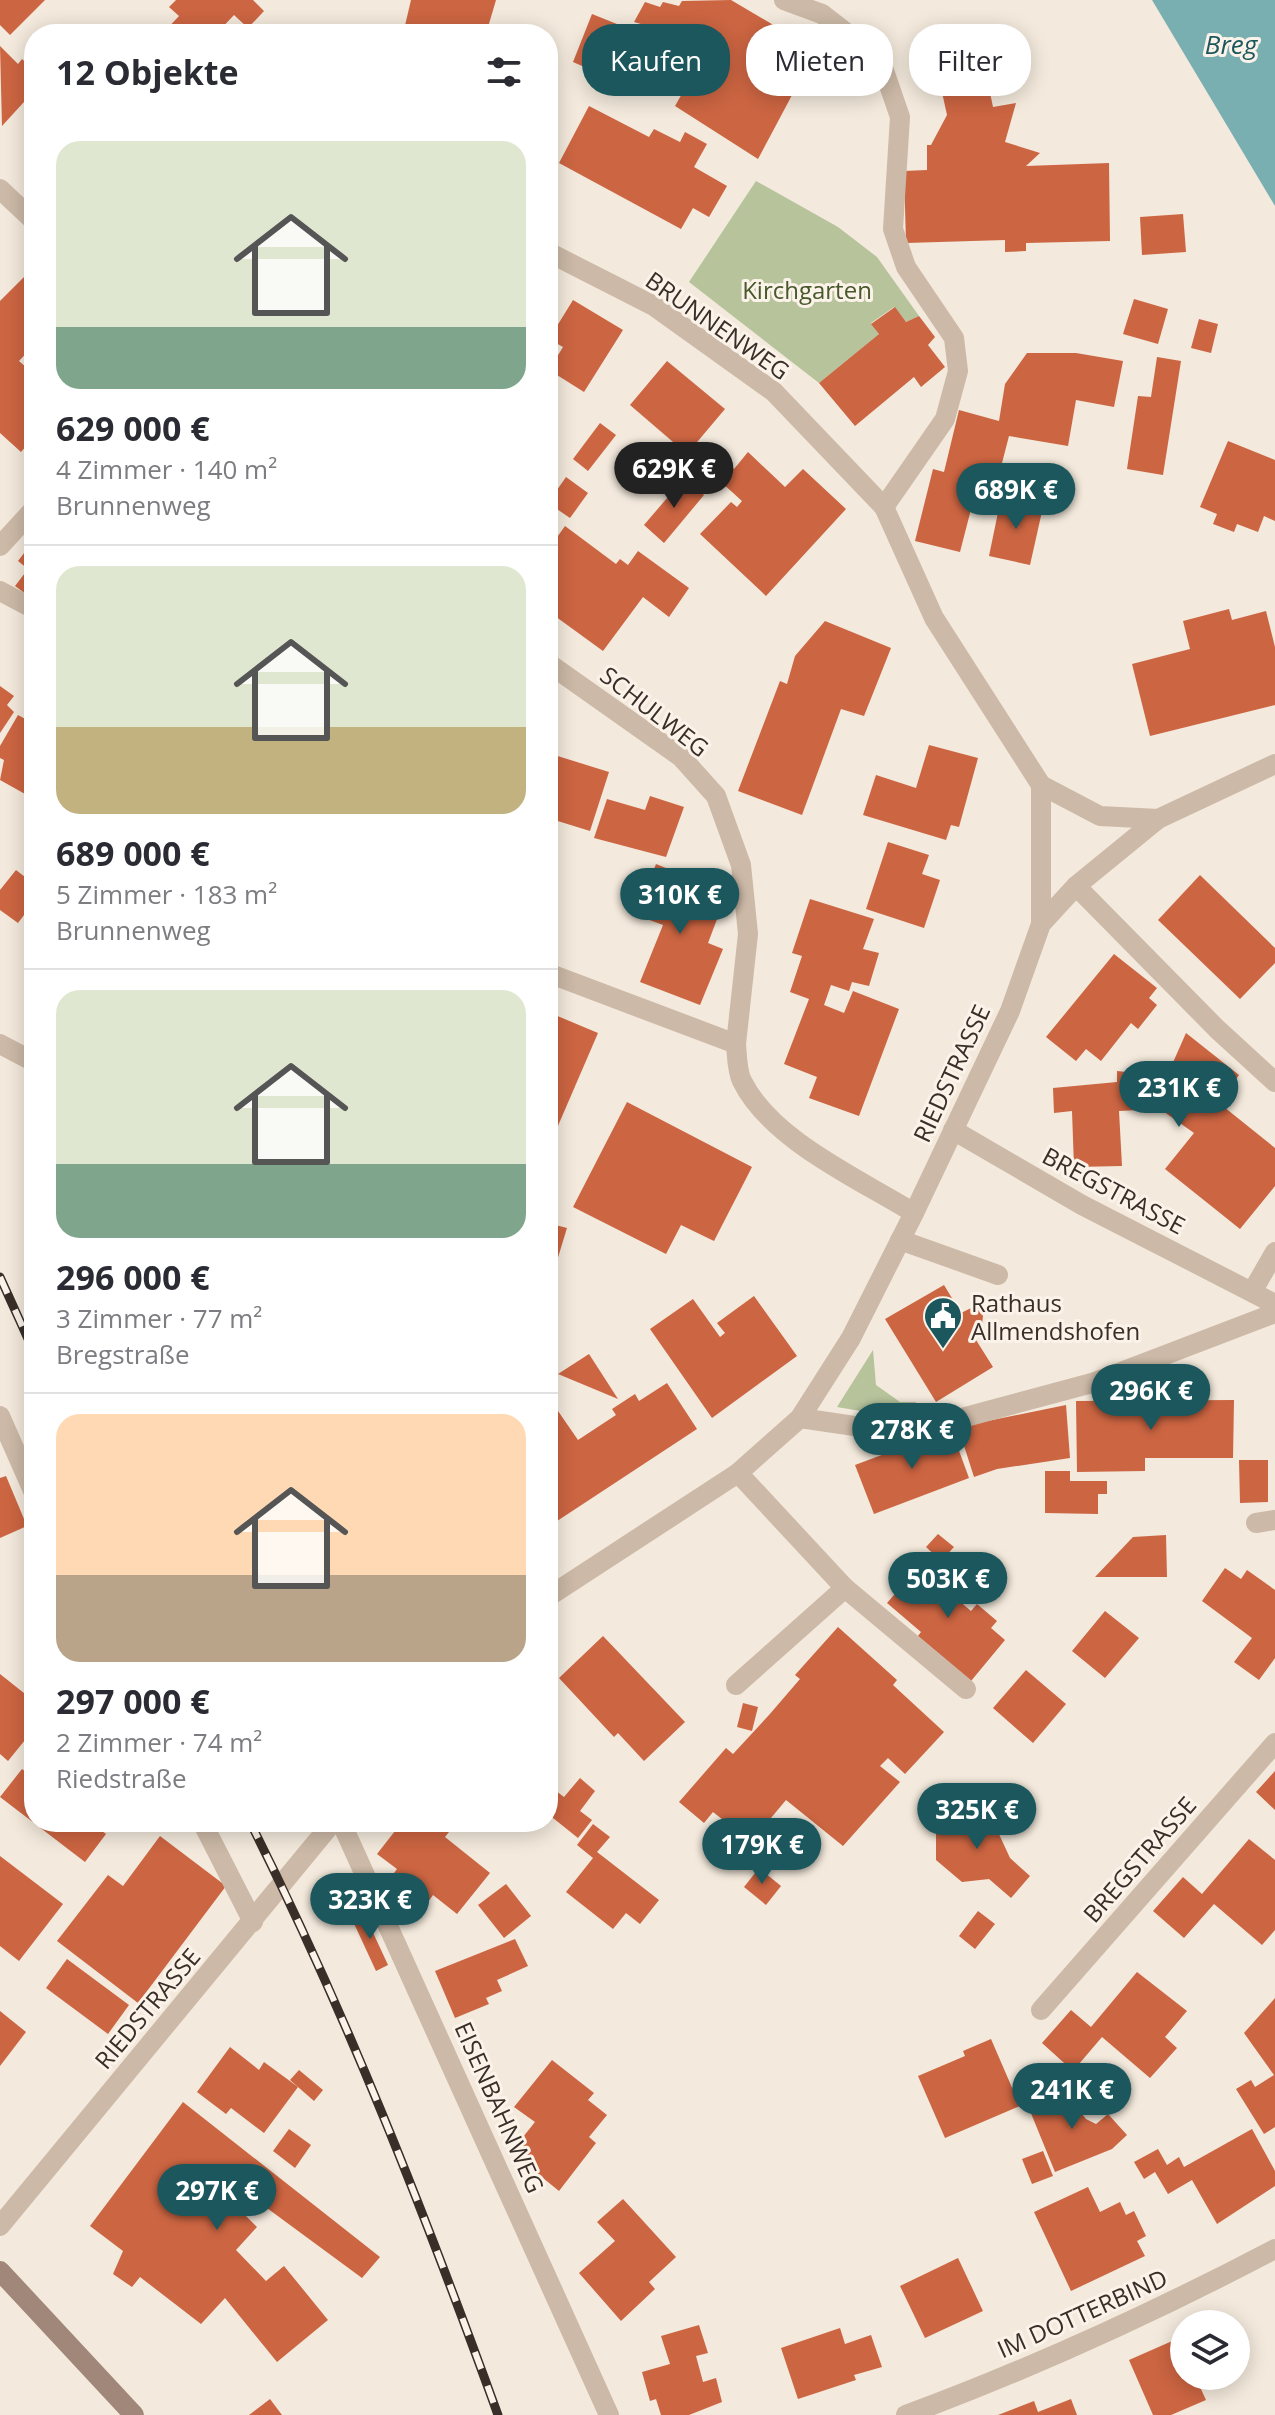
<!DOCTYPE html>
<html lang="de">
<meta charset="utf-8">
<style>
body{margin:0;font-family:"Open Sans",sans-serif;background:#f7f7f7;color:#2b2b33;height:100vh;display:flex;flex-direction:column;font-size:30px;white-space:nowrap}
*{box-sizing:border-box;margin:0}
p{font-size:26px;color:#7c7c81}
.icon{flex:none;width:44px;height:44px;fill:none;stroke:currentColor;stroke-width:2;stroke-linecap:round;stroke-linejoin:round}
.map{position:relative;flex:1;overflow:hidden}
.drawer{position:absolute;left:24px;top:24px;width:534px;height:1808px;display:flex;flex-direction:column;background:#fff;border-radius:32px;box-shadow:0 4px 20px #0003}
.drawer>*{flex:none}
.hud{position:absolute;left:582px;top:24px;width:572px;height:72px;display:flex;gap:16px}
.tools{position:absolute;left:1170px;top:2310px;display:grid;gap:16px}
.tools a{display:grid;place-items:center;width:80px;height:80px;border-radius:50%;background:#fff;box-shadow:0 4px 20px #0003;font-size:40px}
.price{position:absolute;translate:-50% -68px;padding:0 18px;border-radius:28px;background:#1b575c;color:#fff;font-size:26px;line-height:52px;filter:drop-shadow(0 2px 4px #0008)}
.price::after{content:'';position:absolute;left:50%;top:48px;width:24px;height:18px;margin-left:-12px;background:inherit;clip-path:polygon(0 0,100% 0,50% 100%)}
.price.active{background:#222;color:#fff}
ul{padding:0;list-style:none}
li{display:grid;align-content:center;gap:16px;height:424px;padding:0 32px}
li+li{border-top:2px solid #e1e1e2}
li span{display:grid;place-items:center;height:248px;border-radius:24px;color:#555}
li>.icon{margin-inline-start:auto}
span .icon{width:144px;height:144px;fill:#fffc;stroke-width:1}
li b{font-size:34px}
h2{display:flex;justify-content:space-between;align-items:center;height:96px;padding:0 32px;font-size:34px}
.tag{padding:0 28px;border-radius:32px;background:#fff;box-shadow:0 4px 20px #0003;font-size:28px;line-height:72px}
.tag.active{background:#1b575c;color:#fff}
.map>svg:first-child{display:block}
</style>
<div class="map">
<svg width="1275" height="2415" viewBox="0 0 1275 2415">
<rect width="100%" height="100%" fill="#f3e9dc"/>
<!-- green -->
<g fill="#b6c39b">
<path d="M756,181L838,227L877,257L919,316L906,322L894,307L871,323L879,334L819,383L689,282Z"/>
<path d="M873,1350L876,1385L900,1402H916L912,1413L878,1414L837,1407Z"/>
</g>
<!-- water -->
<path fill="#7aafb2" d="M1152,0H1275V206Z"/>
<!-- building -->
<g fill="#cc6542">
<path d="M0,0H45L10,35L0,25Z"/>
<path d="M176,0H253L264,11L248,28L234,15L216,34H162L179,16L169,7Z"/>
<path d="M411,0H496L486,34H403Z"/>
<path d="M731,0L816,50L758,159L675,106L700,62L673,48L678,39L647,36L651,27L634,22L645,2L660,7L663,2L679,6L682,1Z"/>
<path d="M592,14L617,24L598,73L573,62Z"/>
<path d="M0,46L18,64L22,59L34,70V91L2,126Z"/>
<path d="M982,54L993,107L1016,103L1005,142L1040,153L1026,166L1109,163L1110,241L1026,243V251L1005,252V240L906,243L904,171L927,170V145H931L947,115L936,65Z"/>
<path d="M589,106L649,137L654,129L680,142L685,132L707,144L694,167L727,186L709,217L693,208L681,229L559,163Z"/>
<path d="M1183,214L1186,252L1142,255L1140,217Z"/>
<path d="M25,276L34,284V345L19,361L34,374V437L21,452L0,433V301Z"/>
<path d="M1134,299L1168,309L1158,344L1123,334Z"/>
<path d="M573,300L623,330L584,392L549,370L563,347L549,339Z"/>
<path d="M895,307L906,322L919,316L935,337L928,345L945,367L921,387L914,377L855,426L819,383L879,334L871,324Z"/>
<path d="M1199,319L1218,324L1211,353L1191,348Z"/>
<path d="M1027,353H1076L1123,361L1114,407L1076,400L1068,446L1009,436L995,490L977,486L960,552L915,541L933,469L944,472L959,410L999,421L1005,384Z"/>
<path d="M1157,357L1181,361L1163,475L1127,469L1138,396L1151,397Z"/>
<path d="M667,361L725,409L687,454L630,405Z"/>
<path d="M600,423L616,435L588,471L573,459Z"/>
<path d="M1228,441L1275,460V521L1264,516L1258,532L1237,524L1234,532L1213,524L1217,514L1200,507Z"/>
<path d="M706,443L734,469L748,452L785,487L803,469L846,509L766,596L700,534L731,502L737,507L742,501L721,482L710,494L682,470Z"/>
<path d="M566,477L588,493L570,518L548,503Z"/>
<path d="M685,477L704,495L664,543L644,525Z"/>
<path d="M1001,498L1043,507L1030,565L989,556Z"/>
<path d="M565,526L616,564L620,559L628,565L638,551L689,588L669,617L643,597L603,651L548,611V550Z"/>
<path d="M34,540V600L15,586L28,569L18,561Z"/>
<path d="M1229,609L1232,620L1266,611L1275,647V705L1150,736L1132,664L1190,649L1183,621Z"/>
<path d="M825,621L891,648L864,716L841,709L802,815L738,791L780,681L787,684L795,656Z"/>
<path d="M0,686L14,696L7,705L14,712L0,733Z"/>
<path d="M34,712V799L0,780L4,760L0,758V746L18,715L29,721Z"/>
<path d="M929,745L978,758L959,827L951,825L946,840L863,815L876,775L916,788Z"/>
<path d="M548,753L609,772L590,831L548,818Z"/>
<path d="M650,796L684,807L666,857L594,838L607,799L645,810Z"/>
<path d="M888,842L929,855L922,874L940,880L924,928L866,909Z"/>
<path d="M656,864L708,885L700,907L719,914L708,943L723,949L700,1005L640,982L663,925L636,915Z"/>
<path d="M16,870L34,884V902L18,923L0,910V890Z"/>
<path d="M1200,875L1275,948V963L1240,999L1158,920Z"/>
<path d="M810,899L874,919L863,949L879,953L869,986L852,982L849,991L831,985L824,1005L844,1013L853,991L899,1009L859,1116L809,1098L817,1077L784,1064L809,999L790,992L802,956L792,953Z"/>
<path d="M1114,954L1157,988L1149,998L1157,1005L1138,1029L1131,1023L1101,1061L1086,1049L1076,1061L1046,1037Z"/>
<path d="M548,1012L598,1033L548,1149Z"/>
<path d="M1186,1033L1239,1075L1219,1103L1275,1148V1186L1240,1229L1165,1169L1194,1133L1160,1109L1119,1111L1122,1166L1074,1167L1072,1111L1054,1113L1053,1088L1117,1082V1071L1163,1076L1171,1067Z"/>
<path d="M627,1102L752,1167L714,1241L681,1225L666,1254L573,1207Z"/>
<path d="M548,1223L567,1228L549,1287L548,1286Z"/>
<path d="M944,1285L961,1313L971,1308L979,1310L983,1316L982,1325L971,1332L993,1367L936,1402L885,1319Z"/>
<path d="M754,1296L797,1356L712,1418L650,1329L693,1299L720,1337L725,1333L717,1323Z"/>
<path d="M589,1354L618,1399L558,1374Z"/>
<path d="M667,1383L697,1429L548,1527V1417L558,1411L578,1440L616,1415L612,1409L635,1394L639,1401Z"/>
<path d="M1234,1400L1233,1458H1145V1471L1077,1472L1076,1401Z"/>
<path d="M1066,1405L1070,1458L997,1469L974,1477L958,1427Z"/>
<path d="M951,1429L969,1478L874,1514L855,1465Z"/>
<path d="M1239,1460H1268V1502L1240,1503Z"/>
<path d="M1045,1471H1070V1481H1107V1494H1098V1514L1045,1513Z"/>
<path d="M6,1476L27,1526L0,1538V1478Z"/>
<path d="M938,1534L954,1547L941,1561L926,1547Z"/>
<path d="M1166,1535L1167,1577H1095L1133,1537Z"/>
<path d="M922,1563L941,1579L949,1568L970,1586L958,1600L971,1611L977,1604L997,1621L991,1628L1005,1640L971,1681L918,1636L921,1632L887,1603Z"/>
<path d="M1225,1568L1241,1579L1247,1570L1275,1590V1658L1259,1680L1234,1662L1252,1638L1202,1601Z"/>
<path d="M1105,1611L1139,1638L1105,1678L1072,1651Z"/>
<path d="M838,1627L897,1680L893,1685L944,1732L905,1774L888,1758L880,1766L900,1782L843,1846L786,1800L751,1842L713,1812L704,1823L679,1802L726,1748L733,1754L769,1715L800,1679L795,1675Z"/>
<path d="M603,1636L685,1722L644,1761L618,1733L614,1737L559,1678Z"/>
<path d="M1026,1670L1066,1704L1033,1743L993,1708Z"/>
<path d="M0,1674L34,1701V1729L8,1761L0,1754Z"/>
<path d="M743,1703L758,1707L752,1731L737,1727Z"/>
<path d="M22,1769L34,1778V1822H91L106,1834L85,1862L0,1797Z"/>
<path d="M1275,1771V1810L1256,1792Z"/>
<path d="M580,1778L595,1791L580,1811L592,1820L578,1838L548,1814V1785L564,1797Z"/>
<path d="M956,1808H987L1010,1858L1030,1876L1011,1898L989,1879L962,1882L936,1860V1831Z"/>
<path d="M402,1822H457L445,1837L490,1873L457,1914L433,1895L423,1909L388,1881L397,1869L377,1854Z"/>
<path d="M593,1824L610,1837L597,1852L659,1900L640,1924L626,1913L613,1929L566,1892L593,1858L577,1845Z"/>
<path d="M160,1836L226,1886L138,2003L57,1941L108,1875L123,1886Z"/>
<path d="M1249,1839L1275,1860V1930L1262,1945L1214,1904L1184,1938L1153,1911L1183,1877L1202,1894Z"/>
<path d="M0,1856L63,1904L19,1961L0,1946Z"/>
<path d="M759,1868L781,1886L766,1905L744,1887Z"/>
<path d="M506,1884L531,1916L504,1938L478,1905Z"/>
<path d="M363,1911L388,1965L376,1971L351,1917Z"/>
<path d="M978,1911L995,1924L975,1949L959,1936Z"/>
<path d="M515,1939L528,1966L497,1980L502,1991L486,1998L489,2004L455,2018L435,1971Z"/>
<path d="M67,1959L129,2005L108,2034L46,1988Z"/>
<path d="M1137,1972L1187,2011L1165,2037L1177,2048L1150,2078L1102,2037L1073,2071L1042,2043L1071,2010L1091,2027Z"/>
<path d="M1275,1998V2127L1264,2134L1236,2089L1251,2080L1255,2087L1274,2075L1244,2033Z"/>
<path d="M0,2011L26,2032L0,2066Z"/>
<path d="M991,2039L1020,2106L945,2138L918,2076L965,2056L963,2051Z"/>
<path d="M230,2047L259,2070L264,2062L298,2087L264,2133L231,2108L226,2114L197,2092Z"/>
<path d="M552,2060L594,2093L588,2100L607,2115L589,2137L596,2143L559,2191L511,2152L535,2122L514,2107Z"/>
<path d="M299,2070L323,2090L314,2101L290,2080Z"/>
<path d="M1061,2088L1086,2119L1096,2124L1108,2114L1127,2135L1112,2149L1055,2172L1028,2106Z"/>
<path d="M183,2102L380,2257L362,2278L252,2197L242,2212L257,2227L236,2250L266,2281L284,2266L328,2320L277,2362L225,2298L201,2324L140,2277L132,2287L113,2274L123,2251L90,2226Z"/>
<path d="M289,2129L311,2145L295,2168L273,2151Z"/>
<path d="M1252,2129L1275,2171V2186L1217,2224L1192,2180L1168,2194L1155,2172L1144,2179L1134,2162L1158,2149L1167,2165L1179,2157L1184,2167Z"/>
<path d="M1043,2151L1053,2176L1032,2184L1022,2159Z"/>
<path d="M1088,2187L1100,2212L1120,2202L1126,2215L1134,2211L1146,2236L1137,2241L1145,2256L1071,2291L1034,2212Z"/>
<path d="M623,2199L676,2257L649,2282L655,2289L621,2321L579,2273L615,2241L597,2222Z"/>
<path d="M958,2258L983,2311L925,2338L900,2286Z"/>
<path d="M699,2325L708,2353L696,2356L703,2382L716,2378L722,2402L689,2415H661L656,2399L650,2401L642,2372L670,2364L661,2336Z"/>
<path d="M840,2328L845,2344L871,2335L882,2367L854,2375L856,2380L798,2399L781,2348Z"/>
<path d="M1179,2338L1184,2351V2376H1195L1206,2400L1171,2415H1153L1129,2360Z"/>
<path d="M270,2399L282,2415H249Z"/>
<path d="M1071,2399L1077,2415H998L1034,2401L1038,2412Z"/>
</g>
<g fill="none" stroke-linecap="round" stroke-linejoin="round">
<!-- service -->
<g stroke="#ccb9a7" stroke-width="20">
<path d="M900,1240L998,1275"/>
<path d="M1041,2010L1275,1743"/>
</g>
<!-- minor -->
<g stroke="#ccb9a7" stroke-width="20">
<path d="M784,0L822,14L880,59L900,117L893,229L906,267L954,338L958,371L945,419L884,507"/>
<path d="M0,189L34,221"/>
<path d="M548,252L654,306L774,392L884,507L934,618L1041,785V924"/>
<path d="M0,546L34,509"/>
<path d="M0,591L34,609"/>
<path d="M548,663L681,757L716,796L741,865L748,934L736,1044"/>
<path d="M1041,785L1100,816L1158,819"/>
<path d="M1076,886L1217,1029L1275,1082"/>
<path d="M548,973L736,1044C737,1056 737,1071 742,1081C771,1140 859,1179 914,1213"/>
<path d="M0,1044L34,1062"/>
<path d="M953,1130L1082,1205L1275,1304"/>
<path d="M1252,1292L1275,1252"/>
<path d="M0,1416L34,1493"/>
<path d="M800,1418L868,1428L947,1422L1092,1383L1275,1313"/>
<path d="M738,1473L845,1588L966,1689"/>
<path d="M1256,1523L1275,1520"/>
<path d="M548,1597L738,1473L800,1418L851,1338L914,1213L1010,1011L1041,924L1076,886L1158,819L1275,764"/>
<path d="M736,1685L845,1588"/>
<path d="M202,1822L253,1922"/>
<path d="M341,1822L609,2415"/>
<path d="M0,2226L333,1822"/>
<path d="M906,2415C1033,2368 1155,2312 1275,2249"/>
</g>
<!-- secondary -->
<path stroke="#a08779" stroke-width="20" d="M0,2271L134,2415"/>
<!-- rail casing -->
<g stroke="#392e28" stroke-width="9">
<g id="rail">
<path d="M0,1277L34,1352"/>
<path d="M250,1822C346,2013 425,2214 498,2415"/>
</g>
</g>
<!-- rail -->
<use href="#rail" stroke="#fbf3e9" stroke-width="6" stroke-dasharray="18" stroke-linecap="butt"/>
</g>
<!-- icons -->
<defs>
<g id="civic-pin" transform="scale(2)"><path d="M0 17L-7.5 6A9.5 9.5 0 1 1 7.5 6Z" fill="#1b575c" stroke="#fbf3e9"/><path d="M-.6-6.5H3V-4.5H.6V-3L4-1V1h2V6H-6V1h2V-1L-.6-3ZM-1.2 2.5V6h2.4V2.5Z" fill="#fff"/></g>
</defs>
<g fill-rule="evenodd">
<use href="#civic-pin" x="943" y="1316"/>
</g>
<g text-anchor="middle" dominant-baseline="central" stroke-width="6" stroke-linejoin="round" paint-order="stroke">
<!-- park labels -->
<g font-size="24" fill="#47582b" stroke="#fbf3e9">
<text x="807" y="289">Kirchgarten</text>
</g>
<!-- street labels -->
<g font-size="24" fill="#392e28" stroke="#fbf3e9">
<text transform="translate(718 325) rotate(35)">BRUNNENWEG</text>
<text transform="translate(655 711) rotate(38)">SCHULWEG</text>
<text transform="translate(951 1073) rotate(-65)">RIEDSTRASSE</text>
<text transform="translate(1114 1190) rotate(28)">BREGSTRASSE</text>
<text transform="translate(1139 1859) rotate(-49)">BREGSTRASSE</text>
<text transform="translate(147 2008) rotate(-50)">RIEDSTRASSE</text>
<text transform="translate(500 2107) rotate(66)">EISENBAHNWEG</text>
<text transform="translate(1082 2313) rotate(-24)">IM DOTTERBIND</text>
</g>
<!-- poi labels -->
<g font-size="24" fill="#392e28" stroke="#fbf3e9" text-anchor="start">
<text x="971" y="1302">Rathaus<tspan x="971" dy="28">Allmendshofen</tspan></text>
</g>
<!-- water labels -->
<g font-size="26" font-style="italic" fill="#1b575c" stroke="#fbf3e9">
<text x="1231" y="44">Breg</text>
</g>
</g>
</svg>
<div class="tools">
<a><svg class="icon" aria-label="layers" viewBox="0 0 24 24"><path d="M12 4l9 5-9 5-9-5zM3 14l9 5 9-5"/></svg></a>
</div>
<b class="price active" style="left:674px;top:510px">629K €</b>
<b class="price" style="left:1016px;top:531px">689K €</b>
<b class="price" style="left:680px;top:936px">310K €</b>
<b class="price" style="left:1179px;top:1129px">231K €</b>
<b class="price" style="left:1151px;top:1432px">296K €</b>
<b class="price" style="left:912px;top:1471px">278K €</b>
<b class="price" style="left:948px;top:1620px">503K €</b>
<b class="price" style="left:977px;top:1851px">325K €</b>
<b class="price" style="left:762px;top:1886px">179K €</b>
<b class="price" style="left:370px;top:1941px">323K €</b>
<b class="price" style="left:1072px;top:2131px">241K €</b>
<b class="price" style="left:217px;top:2232px">297K €</b>
<div class="hud">
<a class="tag active">Kaufen</a>
<a class="tag">Mieten</a>
<a class="tag">Filter</a>
</div>
<section class="drawer">
<h2>12 Objekte<svg class="icon" aria-label="filters" viewBox="0 0 24 24"><path d="M4 7h16M4 17h16"/><circle cx="9" cy="7" r="2"/><circle cx="15" cy="17" r="2"/></svg></h2>
<ul>
<li><span style="background:linear-gradient(#dfe7d0 75%,#7fa58c 0)"><svg class="icon" aria-label="home" viewBox="0 0 24 24"><path d="M3 11l9-7 9 7M6 9v11h12V9"/></svg></span><div><b>629 000 €</b><p>4 Zimmer · 140 m²</p><p>Brunnenweg</p></div></li>
<li><span style="background:linear-gradient(#dfe7d0 65%,#c2b280 0)"><svg class="icon" aria-label="home" viewBox="0 0 24 24"><path d="M3 11l9-7 9 7M6 9v11h12V9"/></svg></span><div><b>689 000 €</b><p>5 Zimmer · 183 m²</p><p>Brunnenweg</p></div></li>
<li><span style="background:linear-gradient(#dfe7d0 70%,#7fa58c 0)"><svg class="icon" aria-label="home" viewBox="0 0 24 24"><path d="M3 11l9-7 9 7M6 9v11h12V9"/></svg></span><div><b>296 000 €</b><p>3 Zimmer · 77 m²</p><p>Bregstraße</p></div></li>
<li><span style="background:linear-gradient(#ffd9b3 65%,#b9a48a 0)"><svg class="icon" aria-label="home" viewBox="0 0 24 24"><path d="M3 11l9-7 9 7M6 9v11h12V9"/></svg></span><div><b>297 000 €</b><p>2 Zimmer · 74 m²</p><p>Riedstraße</p></div></li>
</ul>
</section>
</div>
